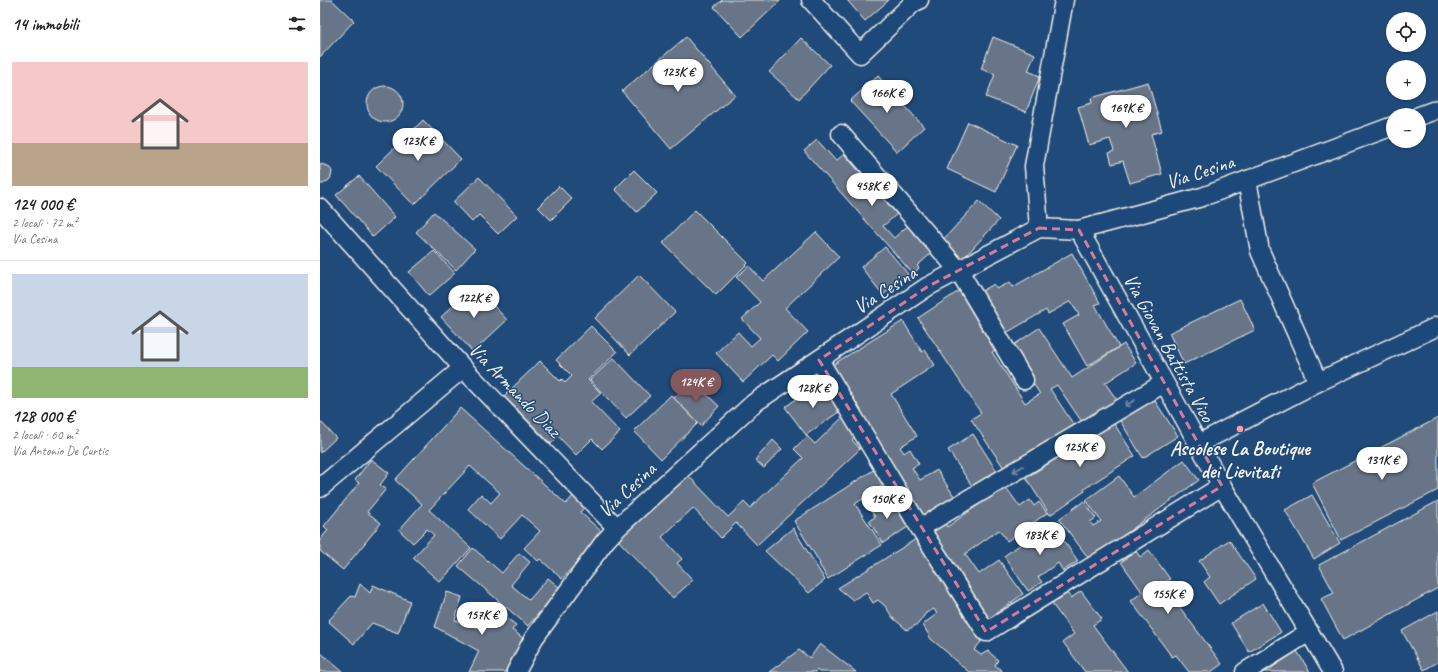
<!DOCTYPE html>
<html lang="it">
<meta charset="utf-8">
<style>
body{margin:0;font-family:Caveat,sans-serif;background:#f6f6f6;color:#222;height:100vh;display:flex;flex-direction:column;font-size:15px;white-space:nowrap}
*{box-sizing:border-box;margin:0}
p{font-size:13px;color:#767676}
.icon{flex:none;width:22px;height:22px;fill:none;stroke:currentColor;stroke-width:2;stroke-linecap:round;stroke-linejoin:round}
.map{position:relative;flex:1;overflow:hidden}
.details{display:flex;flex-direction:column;background:#fff;width:320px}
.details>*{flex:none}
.buttons{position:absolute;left:1066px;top:12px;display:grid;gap:8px}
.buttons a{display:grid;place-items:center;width:40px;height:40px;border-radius:50%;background:#fff;box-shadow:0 1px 3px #0004;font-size:20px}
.price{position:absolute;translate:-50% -34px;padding:0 9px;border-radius:14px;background:#fff;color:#222;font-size:13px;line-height:26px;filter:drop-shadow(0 1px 2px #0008)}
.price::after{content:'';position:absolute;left:50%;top:24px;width:12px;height:9px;margin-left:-6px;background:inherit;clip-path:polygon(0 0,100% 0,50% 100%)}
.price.active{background:#85585c;color:#fff}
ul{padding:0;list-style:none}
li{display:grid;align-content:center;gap:8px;height:212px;padding:0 12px}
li+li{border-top:1px solid #e0e0e0}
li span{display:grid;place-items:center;height:124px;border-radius:0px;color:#555}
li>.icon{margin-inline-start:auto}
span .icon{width:72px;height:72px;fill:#fffc;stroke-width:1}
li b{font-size:17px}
h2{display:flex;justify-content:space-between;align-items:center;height:48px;padding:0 12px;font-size:17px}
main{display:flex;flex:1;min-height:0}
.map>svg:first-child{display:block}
</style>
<main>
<section class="details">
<h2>14 immobili<svg class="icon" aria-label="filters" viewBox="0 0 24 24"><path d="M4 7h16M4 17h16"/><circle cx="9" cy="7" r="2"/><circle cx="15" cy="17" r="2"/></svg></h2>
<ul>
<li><span style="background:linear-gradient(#f6c9c9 65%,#b9a48a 0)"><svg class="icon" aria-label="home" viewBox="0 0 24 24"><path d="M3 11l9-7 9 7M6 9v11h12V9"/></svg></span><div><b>124 000 €</b><p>2 locali · 72 m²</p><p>Via Cesina</p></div></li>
<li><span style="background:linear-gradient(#c9d6e8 75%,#8fb573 0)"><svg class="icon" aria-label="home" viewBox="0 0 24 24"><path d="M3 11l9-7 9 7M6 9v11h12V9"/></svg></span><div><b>128 000 €</b><p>2 locali · 60 m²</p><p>Via Antonio De Curtis</p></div></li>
</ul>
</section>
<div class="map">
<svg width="1118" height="672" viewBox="0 0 1118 672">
<rect width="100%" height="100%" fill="#1f4a7a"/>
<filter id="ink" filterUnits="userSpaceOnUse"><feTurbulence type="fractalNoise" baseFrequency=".025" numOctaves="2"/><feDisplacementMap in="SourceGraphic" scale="8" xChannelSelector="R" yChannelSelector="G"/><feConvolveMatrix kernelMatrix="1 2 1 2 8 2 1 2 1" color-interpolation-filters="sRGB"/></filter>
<g filter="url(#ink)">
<!-- building -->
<g fill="#687488" stroke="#f4f1e8">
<path d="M0,0H12L34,21L0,57Z"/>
<path d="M402,0H461L422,37L394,7Z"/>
<path d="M527,0H569L545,21Z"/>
<path d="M366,37L415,95L351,149L302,91Z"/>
<path d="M673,37L715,54L708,71L720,76L706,112L666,97L675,74L661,69Z"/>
<path d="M481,38L510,65L479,99L449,72Z"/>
<path d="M558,76L604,127L577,152L530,101Z"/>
<path d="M828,82L842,131L831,134L842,174L810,183L803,161L792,164L789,153L794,151L790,139L769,145L758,107L772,103L771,98Z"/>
<circle cx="65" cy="104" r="18"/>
<path d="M103,120L141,159L94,205L56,166Z"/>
<path d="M648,122L697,145L676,192L627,169Z"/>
<path d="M497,140L516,161L524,154L577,214L563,226L574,238L592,222L616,249L597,266L599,268L593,274L484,151Z"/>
<path d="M0,164L8,166L12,171L11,177L9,180L3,184H0Z"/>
<path d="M314,170L337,193L317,212L295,189Z"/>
<path d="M39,176L75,217L53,237L16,195Z"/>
<path d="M159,177L197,216L178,234L159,215L152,222L133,202Z"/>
<path d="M239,186L252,199L231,220L218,207Z"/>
<path d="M659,201L679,220L640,262L620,243Z"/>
<path d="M375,210L428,263L396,295L343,243Z"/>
<path d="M114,212L155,249L136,270L96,232Z"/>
<path d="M496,232L519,257L465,308L488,332L458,361L452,355L423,382L396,353L418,332L431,346L440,338L422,319L440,302L416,277L429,266L443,281Z"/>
<path d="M565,247L588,274L563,295L541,267Z"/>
<path d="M114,251L135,273L109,296L89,272Z"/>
<path d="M752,253L780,303L775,305L799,347L767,366L743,324L759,315L751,301L728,314L726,310L681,336L657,294L674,284L677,289L690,282L693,287Z"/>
<path d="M319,275L355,312L310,355L275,318Z"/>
<path d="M151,289L159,298L163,294L187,320L153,352L121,317Z"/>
<path d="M639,291L678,348L672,352L705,403L720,394L689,348L719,328L752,378L804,344L816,363L785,383L799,403L764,425L737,385L730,389L754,425L705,457L704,455L684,468L651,419L661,413L598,318Z"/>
<path d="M920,299L935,330L864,364L849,333Z"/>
<path d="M583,321L602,352L605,350L615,365L571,394L597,436L580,447L584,453L590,449L599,464L592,468L600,480L617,470L636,499L605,518L509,367Z"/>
<path d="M271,326L297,352L268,380L281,393L271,402L300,432L282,449L272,439L256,455L238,436L231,444L184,396L220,361L240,381L242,379L245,383L252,376L236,360Z"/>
<path d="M294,358L330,396L306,418L270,380Z"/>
<path d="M371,380L399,406L381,426L354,398Z"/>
<path d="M500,382L520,411L486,435L465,407Z"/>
<path d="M351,395L378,423L341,459L314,431Z"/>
<path d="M833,398L858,436L823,458L799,419Z"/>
<path d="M140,408L246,504L253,496L265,507L260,512L283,533L242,579L220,559L218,561L204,548L220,531L202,515L180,539L148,509L161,494L171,503L180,493L150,466L109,510L151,548L120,582L93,558L114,535L107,529L93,543L79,530L102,504L75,480Z"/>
<path d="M523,417L538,433L532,440L540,449L437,545L416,523L401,538L373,508L342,537L362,559L357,563L373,580L353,598L296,538L365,472L408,517L424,502L430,508L483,458L474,449L487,436L495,444Z"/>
<path d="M1118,418V490L1021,540L992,483Z"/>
<path d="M0,421L16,438L0,453Z"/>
<path d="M793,422L815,456L764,489L765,491L730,515L706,478Z"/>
<path d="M653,434L678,473L654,489L628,450Z"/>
<path d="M453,440L462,449L444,468L435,460Z"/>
<path d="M51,459L69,473L60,485L66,489L47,512L61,523L23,570L0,551V540L8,530L4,526L39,483L35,480Z"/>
<path d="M864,460L879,480L770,560L739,519L764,501L776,518L770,522L773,526L781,521L766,500L799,476L814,497Z"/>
<path d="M555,469L565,484L535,504L562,545L508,579L499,564L500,563L474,521Z"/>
<path d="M685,486L700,507L710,500L714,506L719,502L727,513L687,541L679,530L645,554L659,574L679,560L703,594L667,620L607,536L625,523L627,527Z"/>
<path d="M992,495L1020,543L994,559L965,510Z"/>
<path d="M569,496L588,527L563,543L549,521L555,517L550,509Z"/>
<path d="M1118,501V588L1023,640L1001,599L1014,593L999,565Z"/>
<path d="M731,523L758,561L743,571L738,563L718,577L722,582L708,591L684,556Z"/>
<path d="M473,528L505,580L489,593L445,551Z"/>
<path d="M596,539L661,642L654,650L661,655L668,651L678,660L675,665L683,672H649L631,657L629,654L611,639L603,625L606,622L617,614L614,609L606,613L598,624L587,630L573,618L565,606L558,600L553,603L546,592L533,600L518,588Z"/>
<path d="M909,540L936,579L899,604L884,582L890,577L879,561Z"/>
<path d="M153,548L182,573L199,553L210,562L191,585L209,600L228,578L240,588L208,626L138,566Z"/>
<path d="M829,550L850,579L843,585L902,664L891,672H869L856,655L852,657L811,601L822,592L801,562L816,551L820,557Z"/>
<path d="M40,584L50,593L53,585L90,601L78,633L52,623L34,644L8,621L31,596L35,597Z"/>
<path d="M761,591L782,619L773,625L808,672H765L743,642L754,634L732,604L747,593L751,598Z"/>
<path d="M127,592L142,597L135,620L160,628L172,607L196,625L192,630L203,638L185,672H149L159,651L115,627Z"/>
<path d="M943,603L961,632L929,652L911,623Z"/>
<path d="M1118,611V662L1104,670L1082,631Z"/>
<path d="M500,644L536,672H499L497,670L495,672H449L479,650L490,658Z"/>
<path d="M977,651L990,672H945Z"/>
<path d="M0,652L23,672H0Z"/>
</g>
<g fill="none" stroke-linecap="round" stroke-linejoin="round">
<!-- street casing -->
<g stroke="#f4f1e8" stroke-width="21">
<g id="street">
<path d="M491,0L540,54L593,3L599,0"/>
<path d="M1099,116L1118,109"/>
<path d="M521,134L639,271L704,380"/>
<path d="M927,180L940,251L998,382"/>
<path d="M0,208L143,368L297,528"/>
<path d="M719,228L714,166L744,0"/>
<path d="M759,230L902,486L1013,672"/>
<path d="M499,360L600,528L666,632L902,486"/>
<path d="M878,444L998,382L1118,326"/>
<path d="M0,488L143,368"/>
<path d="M600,528L844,383"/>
<path d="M196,672L214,638L285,541L297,528L434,403L607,287L719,228L759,230L882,197L1073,126"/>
<path d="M925,672L989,632"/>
</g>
</g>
<!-- street -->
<use href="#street" stroke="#1f4a7a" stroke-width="18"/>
</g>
<!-- one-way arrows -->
<defs><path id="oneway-shaft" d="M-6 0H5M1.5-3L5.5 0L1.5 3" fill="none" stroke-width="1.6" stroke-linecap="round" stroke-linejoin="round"/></defs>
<g stroke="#748da6">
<use href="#oneway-shaft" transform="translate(810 403) rotate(150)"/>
<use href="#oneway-shaft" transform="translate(698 469) rotate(150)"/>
</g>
</g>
<!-- marked area -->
<path fill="none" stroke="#d87a9a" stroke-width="3" stroke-dasharray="8 5" stroke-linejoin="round" d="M719,228L759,230L902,486L666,632L499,360L607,287Z"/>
<!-- markers -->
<circle fill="#ff9aa2" stroke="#1f4a7a" stroke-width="1.5" cx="920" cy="429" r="4"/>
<g text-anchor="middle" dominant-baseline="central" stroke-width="3" stroke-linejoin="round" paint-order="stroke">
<!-- street labels -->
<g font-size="20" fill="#f4f1e8" stroke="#1f4a7a">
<text transform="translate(880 172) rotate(-18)">Via Cesina</text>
<text transform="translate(565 290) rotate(-33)">Via Cesina</text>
<text transform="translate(849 348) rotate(61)">Via Giovan Battista Vico</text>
<text transform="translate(195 390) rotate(46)">Via Armando Diaz</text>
<text transform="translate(307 490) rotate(-43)">Via Cesina</text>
</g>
<!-- poi labels -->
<g font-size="20" font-weight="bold" fill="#f4f1e8" stroke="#1f4a7a">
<text x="920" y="448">Ascolese La Boutique<tspan x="920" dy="23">dei Lievitati</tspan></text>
</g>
</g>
</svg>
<div class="buttons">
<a><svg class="icon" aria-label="locate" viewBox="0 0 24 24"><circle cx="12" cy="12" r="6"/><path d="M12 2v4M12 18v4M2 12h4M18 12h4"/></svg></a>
<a>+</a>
<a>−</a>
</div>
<b class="price" style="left:358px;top:93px">123K €</b>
<b class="price" style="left:567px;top:114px">166K €</b>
<b class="price" style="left:806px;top:129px">169K €</b>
<b class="price" style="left:98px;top:162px">123K €</b>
<b class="price" style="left:552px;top:207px">458K €</b>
<b class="price" style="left:154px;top:319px">122K €</b>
<b class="price active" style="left:376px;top:403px">124K €</b>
<b class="price" style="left:493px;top:409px">128K €</b>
<b class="price" style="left:760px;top:468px">125K €</b>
<b class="price" style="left:1062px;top:481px">131K €</b>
<b class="price" style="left:567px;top:520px">150K €</b>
<b class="price" style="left:720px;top:556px">183K €</b>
<b class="price" style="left:848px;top:615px">155K €</b>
<b class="price" style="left:162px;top:636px">157K €</b>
</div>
</main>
